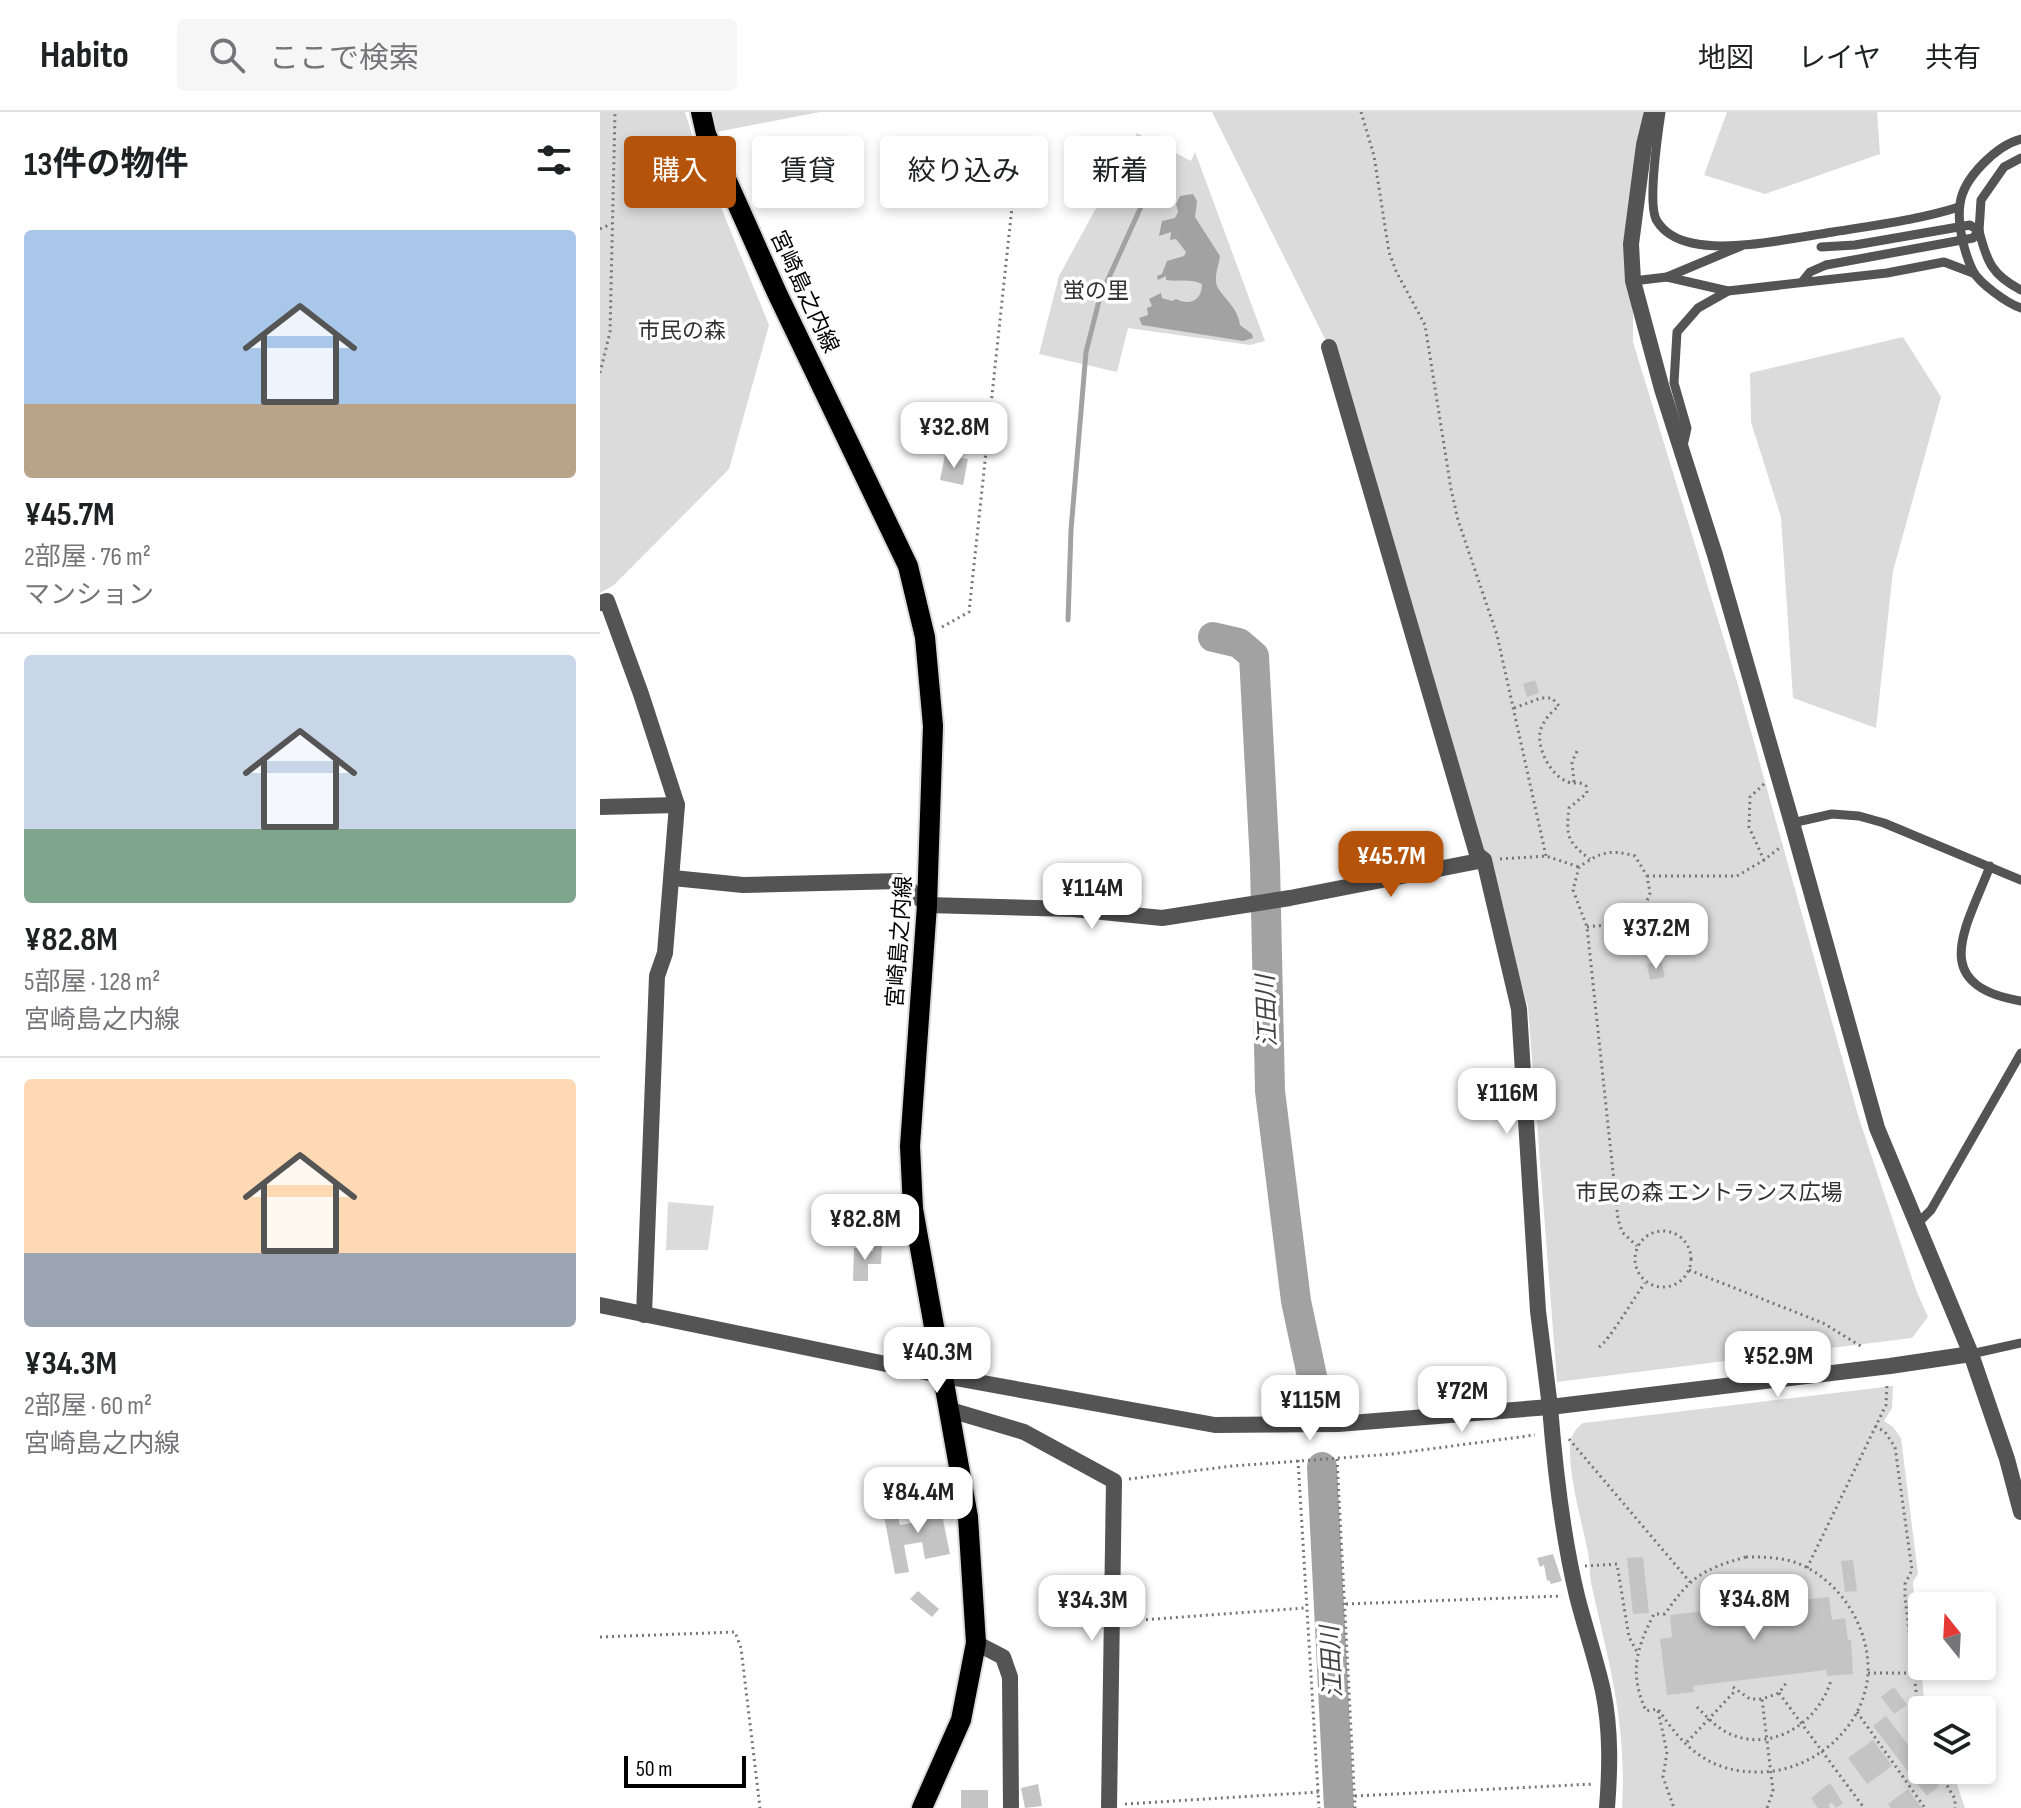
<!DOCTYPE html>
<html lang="ja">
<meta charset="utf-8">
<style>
body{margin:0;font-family:"Sofia Sans Condensed","Noto Sans JP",sans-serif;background:#f6f6f6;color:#202124;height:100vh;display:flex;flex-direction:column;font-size:30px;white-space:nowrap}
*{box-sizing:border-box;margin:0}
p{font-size:26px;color:#757577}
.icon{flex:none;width:44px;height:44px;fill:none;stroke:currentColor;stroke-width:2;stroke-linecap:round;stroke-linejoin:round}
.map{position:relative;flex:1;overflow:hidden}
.sheet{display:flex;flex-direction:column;background:#fff;width:600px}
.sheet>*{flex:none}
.top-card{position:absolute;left:24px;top:24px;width:760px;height:72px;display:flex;gap:16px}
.needle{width:52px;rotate:342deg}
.tools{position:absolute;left:1308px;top:1480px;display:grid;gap:16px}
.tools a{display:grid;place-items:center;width:88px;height:88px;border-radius:8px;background:#fff;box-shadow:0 4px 12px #0003;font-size:40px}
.scale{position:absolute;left:24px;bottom:20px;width:122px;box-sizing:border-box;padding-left:8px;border:4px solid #000;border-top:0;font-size:22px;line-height:28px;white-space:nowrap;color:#000;-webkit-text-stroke:6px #fff;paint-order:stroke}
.price{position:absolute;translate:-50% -68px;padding:0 18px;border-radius:16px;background:#fff;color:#222;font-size:26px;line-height:52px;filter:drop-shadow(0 2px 4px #0008)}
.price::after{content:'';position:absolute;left:50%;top:48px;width:24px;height:18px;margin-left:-12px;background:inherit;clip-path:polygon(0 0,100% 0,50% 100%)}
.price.on{background:#b45309;color:#fff}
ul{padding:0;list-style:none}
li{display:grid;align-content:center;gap:16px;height:424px;padding:0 24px}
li+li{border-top:2px solid #e0e0e0}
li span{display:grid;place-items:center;height:248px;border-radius:8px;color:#555}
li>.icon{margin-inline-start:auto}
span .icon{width:144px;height:144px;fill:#fffc;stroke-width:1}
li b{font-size:34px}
h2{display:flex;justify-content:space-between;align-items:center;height:96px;padding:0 24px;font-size:34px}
.pill{padding:0 28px;border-radius:8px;background:#fff;box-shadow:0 4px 12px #0003;font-size:28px;line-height:72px}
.pill.on{background:#b45309;color:#fff}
header{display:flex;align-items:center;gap:48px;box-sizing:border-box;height:112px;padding:0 40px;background:#fff;border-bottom:2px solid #e0e0e0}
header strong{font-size:38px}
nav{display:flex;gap:44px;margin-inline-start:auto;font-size:28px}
.search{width:560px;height:72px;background:#f6f6f6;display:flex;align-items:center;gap:20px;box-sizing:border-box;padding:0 28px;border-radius:8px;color:#757577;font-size:30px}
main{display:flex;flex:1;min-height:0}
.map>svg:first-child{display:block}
</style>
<header>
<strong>Habito</strong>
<div class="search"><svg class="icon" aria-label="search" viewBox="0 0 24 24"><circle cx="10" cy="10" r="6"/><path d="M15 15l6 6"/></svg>ここで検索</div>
<nav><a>地図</a><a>レイヤ</a><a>共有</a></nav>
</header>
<main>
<section class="sheet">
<h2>13件の物件<svg class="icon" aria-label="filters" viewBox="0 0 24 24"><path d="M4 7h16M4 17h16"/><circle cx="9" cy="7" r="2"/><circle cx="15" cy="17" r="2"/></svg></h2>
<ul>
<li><span style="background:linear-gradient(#a9c7e8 70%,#b9a48a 0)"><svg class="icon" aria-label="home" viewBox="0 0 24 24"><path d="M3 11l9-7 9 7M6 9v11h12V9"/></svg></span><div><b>¥45.7M</b><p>2部屋 · 76 m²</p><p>マンション</p></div></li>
<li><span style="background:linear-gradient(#c9d6e8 70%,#7fa58c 0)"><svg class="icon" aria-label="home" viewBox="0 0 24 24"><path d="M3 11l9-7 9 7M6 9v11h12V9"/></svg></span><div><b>¥82.8M</b><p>5部屋 · 128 m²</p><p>宮崎島之内線</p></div></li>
<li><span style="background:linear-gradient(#ffd9b3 70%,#9aa5b1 0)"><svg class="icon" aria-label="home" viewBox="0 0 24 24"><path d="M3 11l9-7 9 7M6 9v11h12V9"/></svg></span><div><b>¥34.3M</b><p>2部屋 · 60 m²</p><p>宮崎島之内線</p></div></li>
</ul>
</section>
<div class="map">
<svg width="1421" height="1696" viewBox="0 0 1421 1696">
<rect width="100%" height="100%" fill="#fff"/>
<!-- green -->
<g fill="#dbdbdb">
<path d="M0,0H85L95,32L169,213L129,357L14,473L0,481Z"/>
<path d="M101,0H220L106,22Z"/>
<path d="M612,0H1052L1033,169V230L1138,573L1258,1003L1316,1178L1328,1205L1312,1226L957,1270L928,895L729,235Z"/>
<path d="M1127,0H1277L1280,42L1165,82L1104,63Z"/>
<path d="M537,21L591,49L595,40L665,229L650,233L528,216L517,260L439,242L459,164Z"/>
<path d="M1303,225L1341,285L1293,459L1276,616L1193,586L1181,405L1151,310L1150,261Z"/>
<path d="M68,1090L114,1094L108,1138H66Z"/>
<path d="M1293,1274L1292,1296L1284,1309L1293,1315L1301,1326L1318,1462L1313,1470L1325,1598H1322V1658H1352L1365,1696H1022C1027,1611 1009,1552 991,1471C989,1461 990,1450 988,1440C982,1412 969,1364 970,1337C970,1325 974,1318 983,1311Z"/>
</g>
<!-- water -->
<path fill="#a2a2a2" d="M593,82L597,89L595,105L620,144C619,152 615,162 616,170C617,182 638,193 640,213L652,222L653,226L643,229L542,213L539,206L548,203L547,196L552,194L549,187L561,181L562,186L572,189L576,187C589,194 602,189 602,172C591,166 579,170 566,168V164L558,168L557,164L562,162L567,149L584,144L586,140L576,127L570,128L571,120L559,124L562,109L575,106L578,100L576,92L580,84Z"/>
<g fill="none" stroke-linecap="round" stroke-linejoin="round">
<!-- stream -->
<path stroke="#a2a2a2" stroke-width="5" d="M468,508L471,418L486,240L500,185L565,42"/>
<!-- river -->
<g stroke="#a2a2a2" stroke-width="30">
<path d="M613,525L639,531L654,544L665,752L670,979L696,1189L719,1297"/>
<path d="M722,1355L739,1696"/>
</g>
</g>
<!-- building -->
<g fill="#c4c4c4">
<path d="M408,38L430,40L428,57H424L423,60L436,61L434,79L423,78L422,85L415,84V89L401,88L402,79H399L401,58L410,59L411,56L406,55Z"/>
<path d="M345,343L368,347L363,373L340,368Z"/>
<path d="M935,568L939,581L927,585L923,572Z"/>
<path d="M1061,849L1065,865L1050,868L1047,852Z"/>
<path d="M273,1131L282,1134L281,1152H268V1169H253L254,1136H268V1139H273Z"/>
<path d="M339,1388L350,1442L325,1447L322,1430L304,1433L309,1460L295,1462L284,1404L297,1401L300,1413L318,1410L315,1393Z"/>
<path d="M953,1442L962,1469L951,1472L949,1468L947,1469L944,1453L940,1455L937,1446Z"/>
<path d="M1043,1445L1049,1501L1033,1502L1027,1446Z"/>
<path d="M1253,1448L1257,1479L1245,1480L1241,1449Z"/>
<path d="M1162,1478L1174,1483L1183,1490L1229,1485L1232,1508L1245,1506L1248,1528H1251L1253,1562L1227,1564L1226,1558L1093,1574L1094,1580L1067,1583L1060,1527L1072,1525L1070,1503L1121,1497L1130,1485L1143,1479Z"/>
<path d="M318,1479L339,1497L332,1505L310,1487Z"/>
<path d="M1294,1575L1307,1593L1294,1602L1281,1585Z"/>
<path d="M1286,1604L1322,1651V1658H1327L1339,1674L1327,1684L1273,1614Z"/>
<path d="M1273,1628L1292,1654L1267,1672L1248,1646Z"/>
<path d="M1230,1671L1243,1691L1236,1696L1232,1690L1228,1693L1230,1696H1218L1211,1686Z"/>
<path d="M438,1672L442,1694L425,1696L421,1676Z"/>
<path d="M1308,1677L1322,1696H1291L1288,1692Z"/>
<rect x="361" y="1678" width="27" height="18"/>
</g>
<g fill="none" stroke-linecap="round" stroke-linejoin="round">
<!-- primary casing -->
<g stroke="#dbdbdb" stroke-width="24">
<path id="primary" d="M101,0L106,22L177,181L308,454L325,525L333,614L327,793L310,1034L313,1097L368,1405L376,1531L361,1608L322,1696"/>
</g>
<!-- path -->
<g stroke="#767676" stroke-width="3" stroke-dasharray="2 4" stroke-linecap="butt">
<path d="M761,0L774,44L789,140L796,159L825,213L851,377L858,408L897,523L946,744"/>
<path d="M0,117L11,112"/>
<path d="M0,261L10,220L15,0"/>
<path d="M342,515L369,500L412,95"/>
<path d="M914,596L941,586H952L959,594C951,600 942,610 940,620C937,637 951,664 968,670C976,673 978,668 986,674L987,681L969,696C966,724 967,730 990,747"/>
<path d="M974,670L972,650L978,637"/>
<path d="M1164,672L1150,685L1149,715L1164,748L1182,734"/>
<path d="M900,747L946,744L979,755"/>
<path d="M1047,764H1137L1164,748"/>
<path d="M987,815L1031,810L1044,797L1050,781L1047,764L1035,744C1009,737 1001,740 979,755L973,778L987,815L1018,1107L1022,1120L1037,1134"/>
<circle cx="1063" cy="1147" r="28"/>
<path d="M1089,1158L1223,1211L1264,1236"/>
<path d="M999,1235C1009,1229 1035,1184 1045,1171"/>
<path d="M1275,1314L1285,1320L1295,1335L1312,1458L1305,1472V1485L1322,1630"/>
<path d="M969,1327L1090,1470"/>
<path d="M737,1347L755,1696"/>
<path d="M698,1348L719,1696"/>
<path d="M529,1367L633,1354L792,1342L935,1323"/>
<path d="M1146,1445C1162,1445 1178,1445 1194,1450C1238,1465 1270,1514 1268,1561C1265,1615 1214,1659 1161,1660C1110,1661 1085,1637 1058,1597L1046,1599C1029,1561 1036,1537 1054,1502H1065C1090,1465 1103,1457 1146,1445Z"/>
<path d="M985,1454L1017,1452L1029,1525L1037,1540"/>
<path d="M1207,1456L1286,1293L1287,1271"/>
<path d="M746,1492L962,1484"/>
<path d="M528,1509L704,1496"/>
<path d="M0,1525L135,1520L141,1536L160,1696"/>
<path d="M1268,1561H1312"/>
<path d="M1133,1575L1150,1587H1162"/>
<path d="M1179,1581L1264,1696"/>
<path d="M1097,1595C1106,1604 1115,1614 1126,1620C1170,1643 1219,1611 1231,1568"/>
<path d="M1058,1599L1067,1640L1063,1665L1074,1696"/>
<path d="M1257,1600L1325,1696"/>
<path d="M1087,1630L1136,1578"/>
<path d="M1338,1658L1355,1687V1696"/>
<path d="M755,1684L994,1672"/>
<path d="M525,1692L719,1680"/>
<path d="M1167,1696L1173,1679L1162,1587L1179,1581L1187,1570"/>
</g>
<!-- service -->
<g stroke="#545454" stroke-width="9">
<path d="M1061,0C1058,20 1047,95 1057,109C1065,122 1078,128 1092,131C1130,140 1194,126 1233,120C1275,113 1318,108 1359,95"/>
<path d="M1421,27C1397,33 1363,66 1360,92C1357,111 1364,141 1373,159C1379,171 1408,192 1421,196"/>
<path d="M1379,119L1381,88L1404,55L1421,46"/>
<path d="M1067,165L1141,134"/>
<path d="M1033,169L1067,165L1128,179"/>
<path d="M1202,170L1210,160L1226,153"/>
<path d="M1083,334L1087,316L1074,271L1077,220L1098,196L1128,179L1287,161L1344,150L1373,161"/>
<path d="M1192,711L1232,702L1259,704L1284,711L1421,768"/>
<path d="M1390,754C1367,815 1326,873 1421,889"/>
<path d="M1315,1114L1331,1098L1421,941"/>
<path d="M1371,1242L1421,1231"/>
</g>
<!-- minor -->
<g stroke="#545454" stroke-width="16">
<path d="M1052,0L1044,33L1031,132L1033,169L1062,277L1115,443L1192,711L1277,1016L1371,1242L1407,1347L1421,1400"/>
<path d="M729,235L877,742L884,748L919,897L938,1199L950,1295"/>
<path d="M0,491L7,489L41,582L77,693L65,841L57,864L44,1203"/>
<path d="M0,695L77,693"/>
<path d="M73,766L143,773L300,769L327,793L473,797L562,806L690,786L884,748"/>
<path d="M350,1298L424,1320L514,1369L509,1696"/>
<path d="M376,1531L403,1545L410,1565L411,1696"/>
</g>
<!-- tertiary -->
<g stroke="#545454" stroke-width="16">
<path d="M0,1193L344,1264L615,1313L738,1312L950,1295L1290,1254L1371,1242"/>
<path d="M950,1295C955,1358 962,1422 977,1484C985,1516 996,1547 1003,1579C1011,1618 1010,1657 1007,1696"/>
</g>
<!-- primary -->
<use href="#primary" stroke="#000" stroke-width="20"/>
<!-- service-bridge -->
<g stroke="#545454" stroke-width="9">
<path d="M1221,135L1255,133L1370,113L1379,119"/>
<path d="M1226,153L1373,126L1379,119C1387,150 1392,163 1421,178"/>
</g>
</g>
<g text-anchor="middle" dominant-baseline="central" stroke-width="7" stroke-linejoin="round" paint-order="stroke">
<!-- park labels -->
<g font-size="22" fill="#323232" stroke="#fff">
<text x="496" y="179">蛍の里</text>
<text x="82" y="219">市民の森</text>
<text x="1109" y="1081">市民の森 エントランス広場</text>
</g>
<!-- street labels -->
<g font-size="22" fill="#000" stroke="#fff">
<text transform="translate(204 180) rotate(65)">宮崎島之内線</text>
<text transform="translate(300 830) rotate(-86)">宮崎島之内線</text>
</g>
<!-- water labels -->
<g font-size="24" font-style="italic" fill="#434343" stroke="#fff">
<text transform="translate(667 899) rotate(-92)">江田川</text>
<text transform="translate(732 1550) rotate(-93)">江田川</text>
</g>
</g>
</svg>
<div class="tools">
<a><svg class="needle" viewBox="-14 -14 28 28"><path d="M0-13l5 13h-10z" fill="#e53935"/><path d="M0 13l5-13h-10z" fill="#757577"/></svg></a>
<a><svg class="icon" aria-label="layers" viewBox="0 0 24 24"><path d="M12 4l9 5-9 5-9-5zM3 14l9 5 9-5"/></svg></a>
</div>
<div class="scale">50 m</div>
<b class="price" style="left:354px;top:358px">¥32.8M</b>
<b class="price on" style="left:791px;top:787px">¥45.7M</b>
<b class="price" style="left:492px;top:819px">¥114M</b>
<b class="price" style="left:1056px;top:859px">¥37.2M</b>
<b class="price" style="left:907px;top:1024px">¥116M</b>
<b class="price" style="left:265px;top:1150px">¥82.8M</b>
<b class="price" style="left:337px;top:1283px">¥40.3M</b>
<b class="price" style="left:1178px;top:1287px">¥52.9M</b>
<b class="price" style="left:862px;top:1322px">¥72M</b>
<b class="price" style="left:710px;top:1331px">¥115M</b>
<b class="price" style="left:318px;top:1423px">¥84.4M</b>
<b class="price" style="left:1154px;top:1530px">¥34.8M</b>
<b class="price" style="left:492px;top:1531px">¥34.3M</b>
<div class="top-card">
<a class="pill on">購入</a>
<a class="pill">賃貸</a>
<a class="pill">絞り込み</a>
<a class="pill">新着</a>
</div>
</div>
</main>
